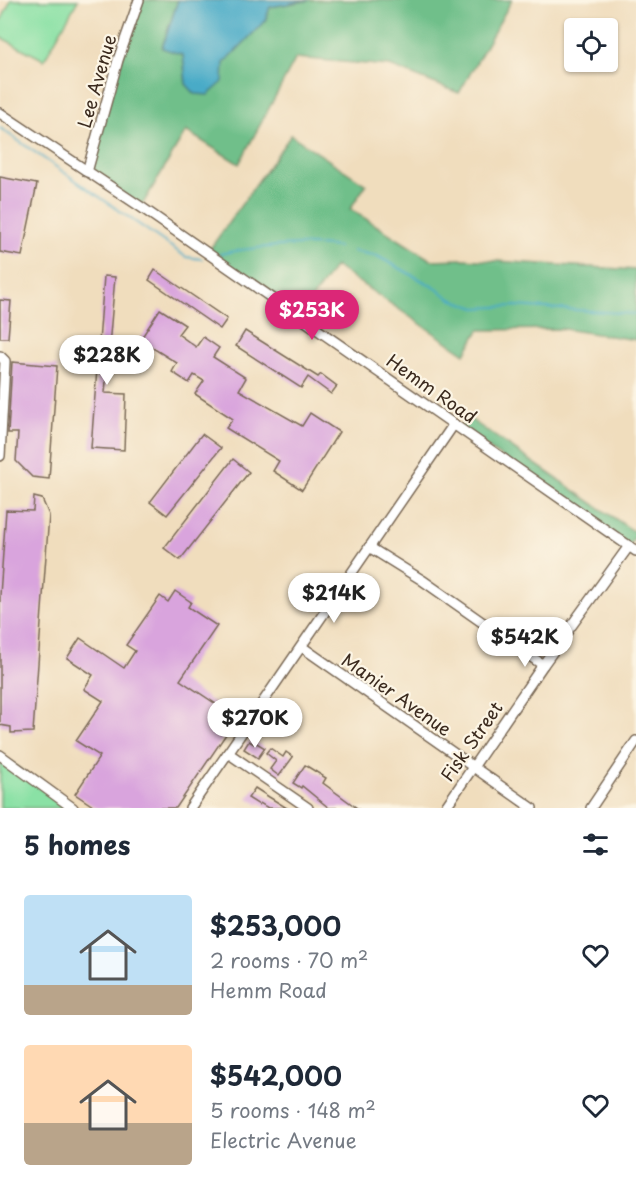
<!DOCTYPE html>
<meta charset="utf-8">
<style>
body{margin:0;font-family:"Playpen Sans",sans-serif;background:#f2f2f3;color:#1f2937;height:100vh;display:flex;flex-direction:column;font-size:22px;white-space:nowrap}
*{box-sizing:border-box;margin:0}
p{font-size:20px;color:#747a83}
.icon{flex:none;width:33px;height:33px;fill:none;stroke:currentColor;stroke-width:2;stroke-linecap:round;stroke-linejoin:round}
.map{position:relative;height:808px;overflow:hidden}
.drawer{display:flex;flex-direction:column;background:#fff;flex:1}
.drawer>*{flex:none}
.buttons{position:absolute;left:564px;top:18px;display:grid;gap:12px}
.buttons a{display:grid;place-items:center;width:54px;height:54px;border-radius:6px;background:#fff;box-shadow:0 2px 4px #0004;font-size:30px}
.price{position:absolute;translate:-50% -51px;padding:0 14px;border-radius:21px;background:#fff;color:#222;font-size:20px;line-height:39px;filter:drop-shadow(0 2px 3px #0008)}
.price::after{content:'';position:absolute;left:50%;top:36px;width:18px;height:14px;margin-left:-9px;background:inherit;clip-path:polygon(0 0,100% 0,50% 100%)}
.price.current{background:#db2777;color:#fff}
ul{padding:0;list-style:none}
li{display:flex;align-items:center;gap:18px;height:150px;padding:0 24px}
li span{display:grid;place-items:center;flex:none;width:168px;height:120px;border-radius:6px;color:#555}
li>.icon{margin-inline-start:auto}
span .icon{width:72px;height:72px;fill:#fffc;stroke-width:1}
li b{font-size:26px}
h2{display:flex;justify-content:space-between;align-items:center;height:72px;padding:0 24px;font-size:26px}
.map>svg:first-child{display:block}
</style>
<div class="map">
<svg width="636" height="808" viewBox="0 0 636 808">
<rect width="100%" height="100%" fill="#fcf5e5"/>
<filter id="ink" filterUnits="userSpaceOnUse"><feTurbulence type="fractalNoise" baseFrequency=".0167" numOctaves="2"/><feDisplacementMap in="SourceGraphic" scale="12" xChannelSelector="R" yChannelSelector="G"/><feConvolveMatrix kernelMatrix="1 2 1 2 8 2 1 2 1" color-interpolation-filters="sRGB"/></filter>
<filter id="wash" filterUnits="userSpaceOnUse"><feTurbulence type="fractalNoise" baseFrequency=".008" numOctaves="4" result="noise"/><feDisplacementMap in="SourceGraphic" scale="24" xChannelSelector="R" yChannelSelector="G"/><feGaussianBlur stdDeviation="1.35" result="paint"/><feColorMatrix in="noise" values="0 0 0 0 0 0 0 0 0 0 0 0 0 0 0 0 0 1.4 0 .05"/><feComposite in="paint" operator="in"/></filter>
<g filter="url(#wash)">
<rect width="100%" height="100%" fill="#f0ddbd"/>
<!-- green -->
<g fill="#8ae1a5" stroke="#628662" stroke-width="1.5">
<path d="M11,0H78L44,60L0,37V23Z"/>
<path d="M0,755L73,808H0Z"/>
</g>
<!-- forest -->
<g fill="#6fbf8a" stroke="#557454" stroke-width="1.5">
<path d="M139,0H178L162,47L183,55L186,84L224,63L265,21L270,7L310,0H512L459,93L390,66L296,58L239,164L186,131L141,207L87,172Z"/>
<path d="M291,135L366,185L350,209L431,260L463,259L636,270V340L564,329L479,330L465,354L335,266L299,317L207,253Z"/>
<path d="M467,417L636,533V536L629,546L460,428Z"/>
</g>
<!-- water -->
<path fill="#48abc7" stroke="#426a72" stroke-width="1.5" d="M178,0H310L270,7L265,21L224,63L223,82L208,95L195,94L186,84L183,55L162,48Z"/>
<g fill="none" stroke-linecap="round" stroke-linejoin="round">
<!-- stream -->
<g stroke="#48abc7" stroke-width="2">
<path d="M0,128L186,257L202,259"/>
<path d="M353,251L377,256L434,287L451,299L476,308L516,306L636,314"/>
<path d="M220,254C249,247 309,242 338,247"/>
</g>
</g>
<g id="blocks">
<!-- building -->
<g fill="#d9a4dd">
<path d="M0,177L37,184L22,256L0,252Z"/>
<path d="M155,270L227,319L220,329L149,280Z"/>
<path d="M104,276L115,277L105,393L126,394L124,450L91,448Z"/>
<path d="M0,300L11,301L8,338H0Z"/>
<path d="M160,309L185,325L178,334L196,347L203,337L219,348L213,357L246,378L239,390L302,426L310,413L339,432L302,490L273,471L279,461L226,428L233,419L195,394L204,381L194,375L189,383L172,372L177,363L140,340Z"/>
<path d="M245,331L318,377L321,374L337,386L331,394L308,377L301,388L236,346Z"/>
<path d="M12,362L57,366L49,479L32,477L16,461L18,433H8Z"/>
<path d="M202,434L221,448L167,515L150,502Z"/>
<path d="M233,459L249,472L180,560L164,548Z"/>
<path d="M34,497L42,499L49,515L33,732L11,733V727L0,725V595L6,510L33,511Z"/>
<path d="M175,591L191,602L188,607L217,626L180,680L237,718L176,808H96L75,794L100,756L76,741L103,701L84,689L93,675L67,658L80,638L124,668L135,651L126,645L160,596L168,602Z"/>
<path d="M249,741L254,744L255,742L265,748L258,758L244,749Z"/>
<path d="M270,748L283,757L286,752L293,757L279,776L270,769L276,761L266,753Z"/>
<path d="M305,765L326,778L323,783L357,808H329L302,786L301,788L293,783Z"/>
<path d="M255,788L269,797L287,808H268L260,803L259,805L248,798Z"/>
</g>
</g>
</g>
<g filter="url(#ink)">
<use href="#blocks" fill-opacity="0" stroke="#7a6956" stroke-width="1.5"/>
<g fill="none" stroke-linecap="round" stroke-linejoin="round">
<!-- minor casing -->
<g stroke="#7a6956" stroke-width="12">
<g id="minor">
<path d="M0,113L141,207L636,551"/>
<path d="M87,172L118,60L139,0"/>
<path d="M0,356L5,361L0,456"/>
<path d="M369,547L422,580L543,665"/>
<path d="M302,647L532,808"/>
<path d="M228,753L308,808"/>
<path d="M0,755L73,808"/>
<path d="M190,808L454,424"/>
<path d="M445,808L543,665L629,546"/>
<path d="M591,808L636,741"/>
</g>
</g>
<!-- minor -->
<use href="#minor" stroke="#fff" stroke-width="9"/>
</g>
</g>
<g text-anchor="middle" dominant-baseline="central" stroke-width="4.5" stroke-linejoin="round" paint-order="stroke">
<!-- street labels -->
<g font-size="18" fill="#3b2a1e" stroke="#fcf5e5">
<text transform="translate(96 81) rotate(-74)">Lee Avenue</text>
<text transform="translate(432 388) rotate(35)">Hemm Road</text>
<text transform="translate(397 694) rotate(35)">Manier Avenue</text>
<text transform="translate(471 741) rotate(-55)">Fisk Street</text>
</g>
</g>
</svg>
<div class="buttons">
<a><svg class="icon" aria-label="locate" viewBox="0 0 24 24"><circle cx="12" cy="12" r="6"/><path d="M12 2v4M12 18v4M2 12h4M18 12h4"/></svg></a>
</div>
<b class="price current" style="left:312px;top:341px">$253K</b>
<b class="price" style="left:107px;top:386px">$228K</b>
<b class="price" style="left:334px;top:624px">$214K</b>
<b class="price" style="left:525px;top:668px">$542K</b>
<b class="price" style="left:255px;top:749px">$270K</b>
</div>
<section class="drawer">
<h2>5 homes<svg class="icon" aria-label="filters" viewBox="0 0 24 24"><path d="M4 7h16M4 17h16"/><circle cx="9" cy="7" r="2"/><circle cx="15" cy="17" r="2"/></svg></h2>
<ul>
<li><span style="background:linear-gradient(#bfe0f5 75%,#b9a48a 0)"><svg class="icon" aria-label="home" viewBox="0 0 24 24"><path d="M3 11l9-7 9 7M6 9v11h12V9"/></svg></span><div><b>$253,000</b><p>2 rooms · 70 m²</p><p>Hemm Road</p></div><svg class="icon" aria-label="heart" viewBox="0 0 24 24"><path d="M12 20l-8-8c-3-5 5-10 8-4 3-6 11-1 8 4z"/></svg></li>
<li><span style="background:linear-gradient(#ffd9b3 65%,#b9a48a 0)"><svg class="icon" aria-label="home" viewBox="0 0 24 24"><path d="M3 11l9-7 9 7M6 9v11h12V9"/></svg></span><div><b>$542,000</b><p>5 rooms · 148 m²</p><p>Electric Avenue</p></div><svg class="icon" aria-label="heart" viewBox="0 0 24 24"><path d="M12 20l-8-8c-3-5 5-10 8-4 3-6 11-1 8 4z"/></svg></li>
</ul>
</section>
